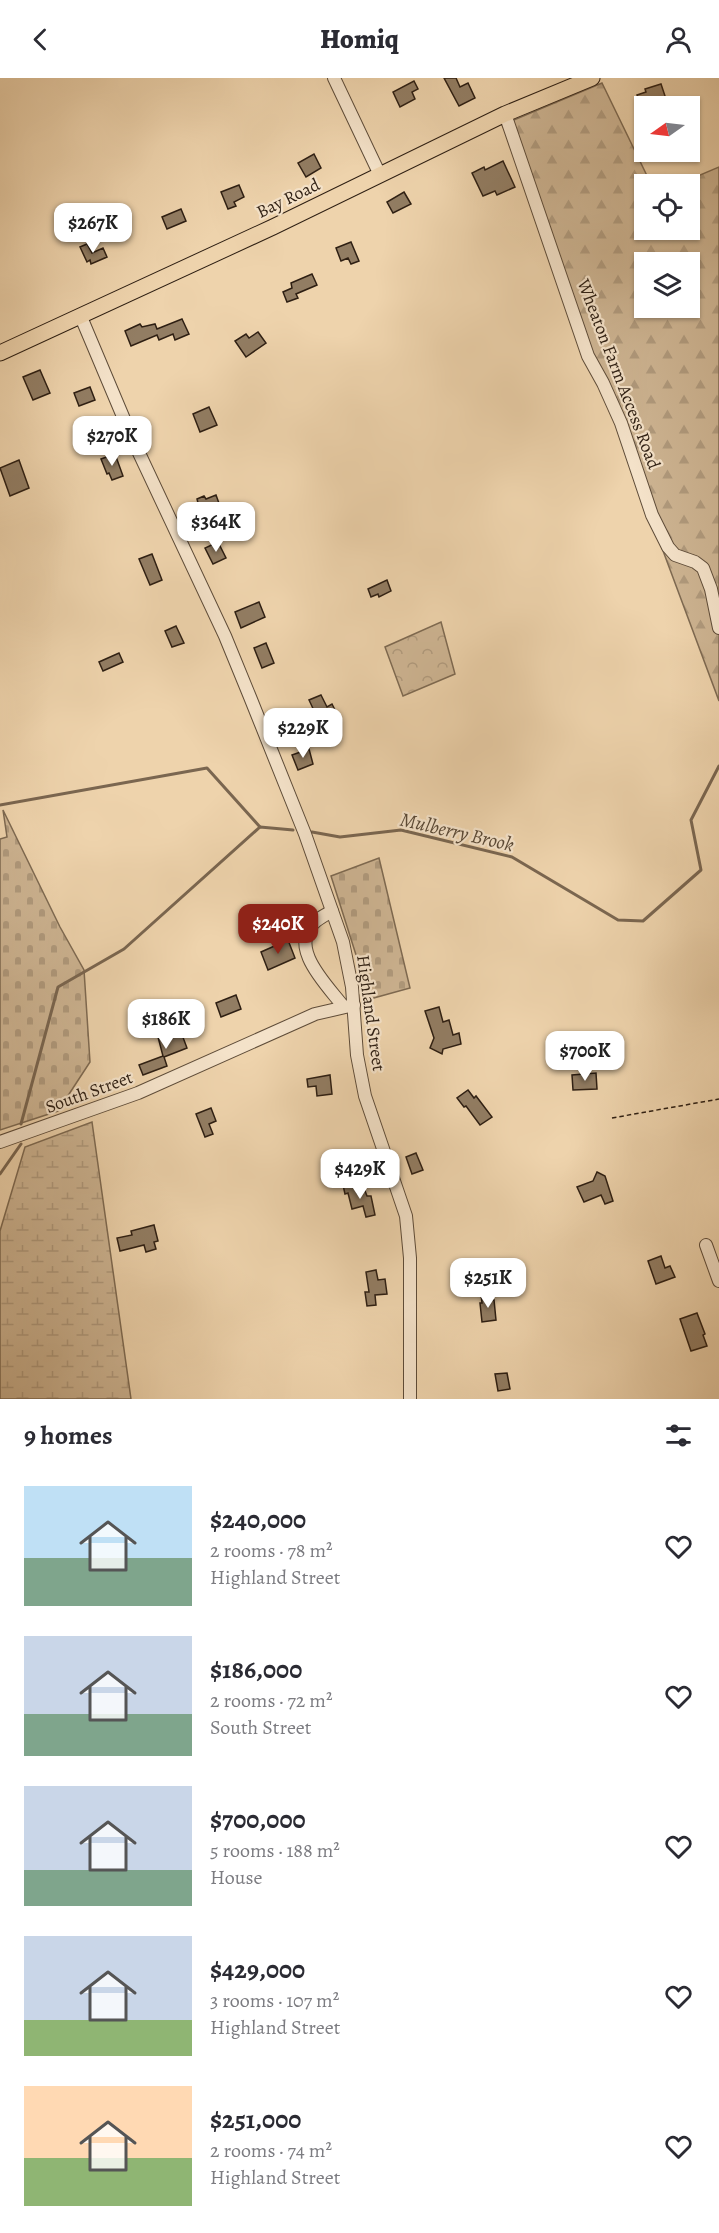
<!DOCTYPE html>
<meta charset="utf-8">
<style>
body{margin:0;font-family:Alegreya,serif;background:#f7f7f7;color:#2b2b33;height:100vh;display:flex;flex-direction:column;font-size:22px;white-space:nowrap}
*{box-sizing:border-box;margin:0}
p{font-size:20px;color:#7c7c81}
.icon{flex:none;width:33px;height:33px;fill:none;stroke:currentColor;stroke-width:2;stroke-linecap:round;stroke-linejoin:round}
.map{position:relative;height:1321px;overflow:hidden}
.panel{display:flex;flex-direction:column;background:#fff;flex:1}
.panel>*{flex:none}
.needle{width:39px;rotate:256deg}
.controls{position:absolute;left:634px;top:18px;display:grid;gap:12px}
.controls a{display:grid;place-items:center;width:66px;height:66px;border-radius:0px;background:#fff;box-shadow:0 2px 4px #0004;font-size:30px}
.price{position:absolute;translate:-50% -51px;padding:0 14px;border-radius:12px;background:#fff;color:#222;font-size:20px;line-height:39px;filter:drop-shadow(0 2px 3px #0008)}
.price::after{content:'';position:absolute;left:50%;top:36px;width:18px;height:14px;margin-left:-9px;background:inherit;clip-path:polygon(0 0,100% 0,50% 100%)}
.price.selected{background:#8f2418;color:#fff}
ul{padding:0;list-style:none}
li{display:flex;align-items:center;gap:18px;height:150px;padding:0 24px}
li span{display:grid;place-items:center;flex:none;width:168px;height:120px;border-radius:0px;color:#555}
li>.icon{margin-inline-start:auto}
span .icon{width:72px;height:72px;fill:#fffc;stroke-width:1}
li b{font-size:26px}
h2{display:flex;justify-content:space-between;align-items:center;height:72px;padding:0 24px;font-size:26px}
header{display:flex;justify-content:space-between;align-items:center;height:78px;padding:0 24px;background:#fff;font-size:27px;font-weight:800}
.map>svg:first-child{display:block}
</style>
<header><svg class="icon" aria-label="back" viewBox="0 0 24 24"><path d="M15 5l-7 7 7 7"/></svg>Homiq<svg class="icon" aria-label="person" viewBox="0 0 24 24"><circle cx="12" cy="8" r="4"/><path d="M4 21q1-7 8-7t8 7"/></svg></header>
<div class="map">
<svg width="719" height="1321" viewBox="0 0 719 1321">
<defs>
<pattern id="forest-firs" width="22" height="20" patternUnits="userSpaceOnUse" patternTransform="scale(1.5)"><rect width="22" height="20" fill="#cdb492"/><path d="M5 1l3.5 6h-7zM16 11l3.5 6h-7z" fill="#b09a7d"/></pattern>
<pattern id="wetland-marsh" width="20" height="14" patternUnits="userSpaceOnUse" patternTransform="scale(1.5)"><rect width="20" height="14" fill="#cdb492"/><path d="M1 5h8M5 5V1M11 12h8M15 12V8" fill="none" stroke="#b09a7d"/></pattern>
<pattern id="cemetery-stones" width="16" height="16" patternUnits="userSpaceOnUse" patternTransform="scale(1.5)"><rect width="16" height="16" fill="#cdb492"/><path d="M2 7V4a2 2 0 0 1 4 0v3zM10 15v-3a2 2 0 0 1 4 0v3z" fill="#b09a7d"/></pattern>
<pattern id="park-crowns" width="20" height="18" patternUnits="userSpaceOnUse" patternTransform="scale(1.5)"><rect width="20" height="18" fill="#cdb492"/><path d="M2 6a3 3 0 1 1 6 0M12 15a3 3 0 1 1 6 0" fill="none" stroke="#b09a7d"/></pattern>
</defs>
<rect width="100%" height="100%" fill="#eed3ac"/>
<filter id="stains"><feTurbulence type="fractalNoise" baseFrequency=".00333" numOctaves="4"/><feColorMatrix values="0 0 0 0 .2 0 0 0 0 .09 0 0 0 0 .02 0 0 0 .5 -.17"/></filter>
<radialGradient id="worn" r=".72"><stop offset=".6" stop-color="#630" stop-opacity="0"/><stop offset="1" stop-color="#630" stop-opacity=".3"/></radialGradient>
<!-- forest -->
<path fill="url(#forest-firs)" stroke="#7e6a52" stroke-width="1.5" fill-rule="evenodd" d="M602,5L651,106H645V152H690V106H679L719,89V623L511,65L502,47ZM645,184H690V230H645Z"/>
<!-- wetland -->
<path fill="url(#wetland-marsh)" stroke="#7e6a52" stroke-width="1.5" d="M92,1044L131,1321H0V1153L25,1069Z"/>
<!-- cemetery -->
<g fill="url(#cemetery-stones)" stroke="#7e6a52" stroke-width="1.5">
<path d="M3,732L60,849L84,892L90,984L58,1033L0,1052V761L7,759Z"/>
<path d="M379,780L410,910L370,921L331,798Z"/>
</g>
<!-- park -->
<path fill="url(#park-crowns)" stroke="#7e6a52" stroke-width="1.5" d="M441,544L455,596L403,618L385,569Z"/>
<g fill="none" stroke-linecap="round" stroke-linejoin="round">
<!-- stream -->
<g stroke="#7a6650" stroke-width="3">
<path d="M0,727L207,690L260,749"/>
<path d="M312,754L340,759L401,752L512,779L618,842L643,843L701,792L691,742L719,688"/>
<path d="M21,1046L58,909L124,871L260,749L293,752"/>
<path d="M0,1096L21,1066"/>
</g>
</g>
<!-- building -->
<g fill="#927d63" stroke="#2e1f13" stroke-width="1.5">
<path d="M444,0H456L460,9L468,5L475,20L459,28Z"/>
<path d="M414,3L418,11L412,14L415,21L400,29L393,14Z"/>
<path d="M661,6L667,24L653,28H641L637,17L646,14L645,11Z"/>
<path d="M314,76L321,90L306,99L298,85Z"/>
<path d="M503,83L515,109L497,117L495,113L483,118L472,95L484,89L485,92Z"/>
<path d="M239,107L244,119L234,124L236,128L228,131L221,114Z"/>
<path d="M404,114L411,126L393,135L387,124Z"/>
<path d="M181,131L186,143L167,151L162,139Z"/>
<path d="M351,164L359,183L351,186L348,180L341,183L336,170Z"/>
<path d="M87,166L92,175L103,170L107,179L91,186L90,182L87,184L80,169Z"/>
<path d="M312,196L317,207L296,216L298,220L287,224L283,214L292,210L291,205Z"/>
<path d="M182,241L189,256L175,262L173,256L159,262L157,257L131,268L125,253L140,246L142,249L155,246L157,251Z"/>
<path d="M258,254L266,265L246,279L235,263L246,256L249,260Z"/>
<path d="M40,292L50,315L33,322L23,299Z"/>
<path d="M90,309L95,322L79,328L74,315Z"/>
<path d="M209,329L217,347L200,354L193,336Z"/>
<path d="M115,376L123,398L112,402L109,395L107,396L101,381Z"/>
<path d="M19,382L29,410L10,418L0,390Z"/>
<path d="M216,417L220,428L196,438L191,427L198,425L197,421L204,418L206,421Z"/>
<path d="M218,464L226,480L213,486L205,470Z"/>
<path d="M152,476L162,502L150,507L139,481Z"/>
<path d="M387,502L391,513L379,519L378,516L371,519L368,511Z"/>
<path d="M259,524L265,539L241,550L235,534Z"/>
<path d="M176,548L184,565L172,569L165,553Z"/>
<path d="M266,565L274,585L262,590L254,570Z"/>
<path d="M119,575L123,584L103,593L99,584Z"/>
<path d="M321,617L327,629L332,626L336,634L327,639L337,662L324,667L320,656L324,654L309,622Z"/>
<path d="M309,671L313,686L298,692L292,677Z"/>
<path d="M288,862L295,880L268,892L261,874Z"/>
<path d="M236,917L241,931L221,939L216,925Z"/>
<path d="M439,929L443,944L449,942L453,957L459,955L461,966L443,971L442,976L430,970L434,960L425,933Z"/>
<path d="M178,946L187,970L164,979L167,988L143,997L139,987L163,978L158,959L171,955L169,949Z"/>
<path d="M596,995L597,1011L573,1012L572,997Z"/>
<path d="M330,997L332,1016L317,1018L316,1008L308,1009L307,1001Z"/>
<path d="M468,1012L474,1020L476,1018L492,1039L480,1047L466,1028L464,1029L457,1020Z"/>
<path d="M211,1030L216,1043L209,1046L213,1056L205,1059L196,1036Z"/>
<path d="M416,1075L423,1092L412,1096L406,1079Z"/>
<path d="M597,1094L605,1098L613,1123L605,1126L601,1117L584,1124L577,1109L593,1103Z"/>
<path d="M355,1105L357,1115L365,1113L367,1118H371L375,1137L366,1139L363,1128L352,1131L348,1115L345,1116L343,1107Z"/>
<path d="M154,1147L158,1163L154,1164L156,1171L146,1174L144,1167L120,1173L117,1160L132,1157L131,1153Z"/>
<path d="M661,1178L665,1190L670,1188L675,1199L656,1206L648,1183Z"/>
<path d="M376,1192L378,1202L385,1201L387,1216L375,1217L376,1227L367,1228L365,1214H369L366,1194Z"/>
<path d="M489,1215L490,1223L494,1222L496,1242L482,1244L480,1225H482L481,1216Z"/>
<path d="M697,1235L705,1256L703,1257L707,1268L691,1273L680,1241Z"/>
<path d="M507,1295L510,1311L498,1313L495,1296Z"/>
</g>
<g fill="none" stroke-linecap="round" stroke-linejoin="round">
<!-- minor casing -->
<g stroke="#5e4c39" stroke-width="14">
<g id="minor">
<path d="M334,0L380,97"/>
<path d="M505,36L588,278L603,305L621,345L652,437L668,469L675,477L695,484L703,490L711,511L719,550"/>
<path d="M81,239L132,360L225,558L250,619L305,756L343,864L352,909L357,977L365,1018L406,1138L410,1180V1321"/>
<path d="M332,833C327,836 321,839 316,843C286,868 327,907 343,928"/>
<path d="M0,1064L138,1015L315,936L354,927"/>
<path d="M706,1167L719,1203"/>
</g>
</g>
<!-- major casing -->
<g stroke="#2e1f13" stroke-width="17">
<path id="major" d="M0,275L273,149L505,36L592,0"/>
</g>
<!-- path -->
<path stroke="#2e1f13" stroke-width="1.5" stroke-dasharray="4.5 3" stroke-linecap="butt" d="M612,1040L719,1021"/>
<!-- minor -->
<use href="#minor" stroke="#f4e2c9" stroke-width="12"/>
<!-- major -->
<use href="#major" stroke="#eed3ac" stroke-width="15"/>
</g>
<g text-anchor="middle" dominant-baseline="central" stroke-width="4.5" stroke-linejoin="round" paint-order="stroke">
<!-- street labels -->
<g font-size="18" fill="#2e1f13" stroke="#f4e2c9">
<text transform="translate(288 120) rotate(-26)">Bay Road</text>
<text transform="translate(619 296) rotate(69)">Wheaton Farm Access Road</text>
<text transform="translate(371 935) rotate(82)">Highland Street</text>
<text transform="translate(89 1014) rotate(-20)">South Street</text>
</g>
<!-- water labels -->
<g font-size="20" font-style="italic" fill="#5a4936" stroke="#f4e2c9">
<text transform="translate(457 754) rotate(13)">Mulberry Brook</text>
</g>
</g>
<rect width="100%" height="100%" filter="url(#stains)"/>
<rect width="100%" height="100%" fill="url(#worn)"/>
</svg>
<div class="controls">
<a><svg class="needle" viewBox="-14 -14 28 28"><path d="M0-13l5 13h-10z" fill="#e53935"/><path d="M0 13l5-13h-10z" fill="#7c7c81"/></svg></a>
<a><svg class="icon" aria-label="locate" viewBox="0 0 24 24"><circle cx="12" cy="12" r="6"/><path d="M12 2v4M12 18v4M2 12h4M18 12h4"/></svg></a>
<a><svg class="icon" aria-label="layers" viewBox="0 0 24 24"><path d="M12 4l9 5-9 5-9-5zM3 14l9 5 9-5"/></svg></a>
</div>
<b class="price" style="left:93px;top:176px">$267K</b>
<b class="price" style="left:112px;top:389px">$270K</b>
<b class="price" style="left:216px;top:475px">$364K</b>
<b class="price" style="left:303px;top:681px">$229K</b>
<b class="price selected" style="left:278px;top:877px">$240K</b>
<b class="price" style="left:166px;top:972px">$186K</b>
<b class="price" style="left:585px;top:1004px">$700K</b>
<b class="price" style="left:360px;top:1122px">$429K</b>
<b class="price" style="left:488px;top:1231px">$251K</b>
</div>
<section class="panel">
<h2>9 homes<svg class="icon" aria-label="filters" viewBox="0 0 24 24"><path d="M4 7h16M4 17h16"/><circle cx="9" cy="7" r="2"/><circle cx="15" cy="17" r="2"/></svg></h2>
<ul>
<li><span style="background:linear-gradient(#bfe0f5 60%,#7fa58c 0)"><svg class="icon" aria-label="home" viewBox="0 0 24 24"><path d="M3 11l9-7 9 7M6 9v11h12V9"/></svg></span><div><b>$240,000</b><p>2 rooms · 78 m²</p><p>Highland Street</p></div><svg class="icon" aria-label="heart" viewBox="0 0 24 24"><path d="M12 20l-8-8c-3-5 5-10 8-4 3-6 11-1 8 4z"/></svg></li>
<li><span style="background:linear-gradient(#c9d6e8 65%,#7fa58c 0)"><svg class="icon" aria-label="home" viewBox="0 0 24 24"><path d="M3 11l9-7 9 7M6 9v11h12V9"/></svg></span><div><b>$186,000</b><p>2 rooms · 72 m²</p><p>South Street</p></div><svg class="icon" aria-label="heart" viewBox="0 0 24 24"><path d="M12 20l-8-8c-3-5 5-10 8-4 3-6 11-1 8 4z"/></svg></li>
<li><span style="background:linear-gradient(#c9d6e8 70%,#7fa58c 0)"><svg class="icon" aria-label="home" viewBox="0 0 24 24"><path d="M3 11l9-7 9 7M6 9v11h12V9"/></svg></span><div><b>$700,000</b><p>5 rooms · 188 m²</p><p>House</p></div><svg class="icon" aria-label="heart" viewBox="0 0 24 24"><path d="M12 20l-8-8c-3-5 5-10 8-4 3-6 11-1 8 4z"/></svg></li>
<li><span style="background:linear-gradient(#c9d6e8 70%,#8fb573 0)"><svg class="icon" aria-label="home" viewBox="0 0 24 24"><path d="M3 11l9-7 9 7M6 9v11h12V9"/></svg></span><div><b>$429,000</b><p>3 rooms · 107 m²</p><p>Highland Street</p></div><svg class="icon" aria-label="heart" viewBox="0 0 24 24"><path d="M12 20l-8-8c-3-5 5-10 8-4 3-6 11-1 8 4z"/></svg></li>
<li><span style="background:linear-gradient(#ffd9b3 60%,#8fb573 0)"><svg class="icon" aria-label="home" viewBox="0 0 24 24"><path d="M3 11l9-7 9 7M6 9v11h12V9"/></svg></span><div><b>$251,000</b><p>2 rooms · 74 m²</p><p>Highland Street</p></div><svg class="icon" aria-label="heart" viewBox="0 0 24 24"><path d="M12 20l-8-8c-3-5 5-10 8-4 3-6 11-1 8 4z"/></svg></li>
</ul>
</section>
